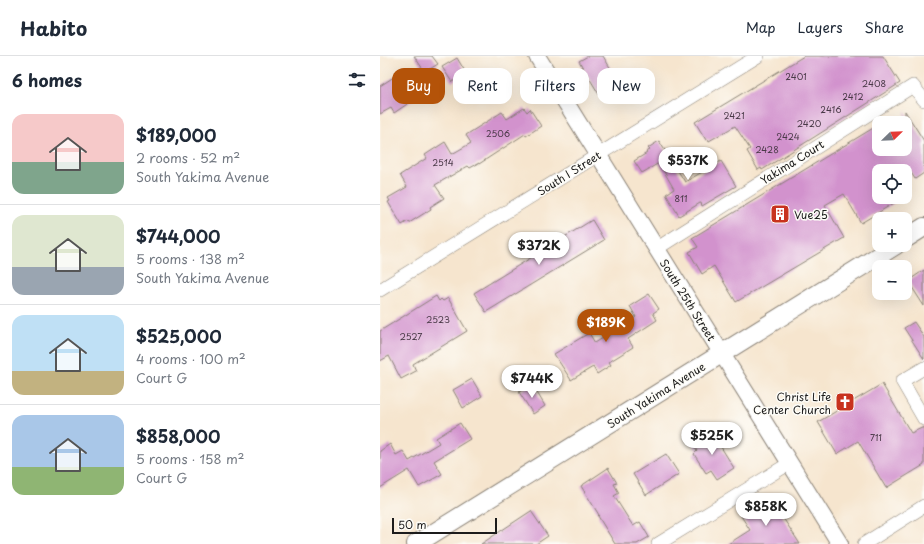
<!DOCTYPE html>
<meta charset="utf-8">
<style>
body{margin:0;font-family:"Playpen Sans",sans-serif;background:#f2f2f3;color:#1f2937;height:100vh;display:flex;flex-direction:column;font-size:15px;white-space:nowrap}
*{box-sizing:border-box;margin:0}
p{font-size:13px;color:#747a83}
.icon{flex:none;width:22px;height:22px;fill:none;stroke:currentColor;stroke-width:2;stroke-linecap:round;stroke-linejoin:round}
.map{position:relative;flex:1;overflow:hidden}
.sheet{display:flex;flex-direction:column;background:#fff;width:380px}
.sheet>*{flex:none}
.top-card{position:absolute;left:12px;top:12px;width:380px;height:36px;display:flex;gap:8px}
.needle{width:26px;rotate:67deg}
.tools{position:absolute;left:492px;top:60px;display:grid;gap:8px}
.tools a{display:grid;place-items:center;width:40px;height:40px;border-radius:8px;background:#fff;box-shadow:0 4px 16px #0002;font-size:20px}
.scale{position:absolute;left:12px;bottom:10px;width:105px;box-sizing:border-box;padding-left:4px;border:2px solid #1c1c1c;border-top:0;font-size:11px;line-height:14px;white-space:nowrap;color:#1c1c1c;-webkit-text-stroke:3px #fdfcf7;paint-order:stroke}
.price{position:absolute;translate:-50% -34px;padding:0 9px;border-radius:14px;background:#fff;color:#222;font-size:13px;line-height:26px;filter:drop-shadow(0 1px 2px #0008)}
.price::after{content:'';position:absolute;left:50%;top:24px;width:12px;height:9px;margin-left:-6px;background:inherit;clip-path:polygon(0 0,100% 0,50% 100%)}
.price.on{background:#b45309;color:#fff}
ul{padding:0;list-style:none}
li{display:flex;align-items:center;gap:12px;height:100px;padding:0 12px}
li+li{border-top:1px solid #e0e1e3}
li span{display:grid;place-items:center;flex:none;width:112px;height:80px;border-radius:12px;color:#555}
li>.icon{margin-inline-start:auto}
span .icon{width:48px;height:48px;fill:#fffc;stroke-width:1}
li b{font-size:17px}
h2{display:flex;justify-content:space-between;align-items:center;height:48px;padding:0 12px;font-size:17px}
.pill{padding:0 14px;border-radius:12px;background:#fff;box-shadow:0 4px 16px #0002;font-size:14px;line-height:36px}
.pill.on{background:#b45309;color:#fff}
header{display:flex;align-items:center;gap:24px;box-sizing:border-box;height:56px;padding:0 20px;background:#fff;border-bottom:1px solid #e0e1e3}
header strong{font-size:19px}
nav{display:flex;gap:22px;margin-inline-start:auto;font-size:14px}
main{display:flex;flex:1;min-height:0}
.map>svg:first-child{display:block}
</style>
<header>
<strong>Habito</strong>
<nav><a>Map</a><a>Layers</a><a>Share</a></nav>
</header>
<main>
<section class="sheet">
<h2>6 homes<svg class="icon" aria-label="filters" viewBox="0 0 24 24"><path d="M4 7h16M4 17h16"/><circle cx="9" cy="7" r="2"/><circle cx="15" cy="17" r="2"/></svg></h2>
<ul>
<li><span style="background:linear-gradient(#f6c9c9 60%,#7fa58c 0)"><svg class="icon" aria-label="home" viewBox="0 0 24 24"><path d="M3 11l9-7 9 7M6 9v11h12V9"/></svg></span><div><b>$189,000</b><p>2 rooms · 52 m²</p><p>South Yakima Avenue</p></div></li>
<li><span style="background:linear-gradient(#dfe7d0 65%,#9aa5b1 0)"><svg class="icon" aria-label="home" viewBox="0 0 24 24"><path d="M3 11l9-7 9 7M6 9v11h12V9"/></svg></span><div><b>$744,000</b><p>5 rooms · 138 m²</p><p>South Yakima Avenue</p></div></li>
<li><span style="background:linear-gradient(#bfe0f5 70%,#c2b280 0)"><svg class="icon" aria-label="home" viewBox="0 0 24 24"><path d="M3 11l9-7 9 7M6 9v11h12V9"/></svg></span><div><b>$525,000</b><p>4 rooms · 100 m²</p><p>Court G</p></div></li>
<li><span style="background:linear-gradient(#a9c7e8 65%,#8fb573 0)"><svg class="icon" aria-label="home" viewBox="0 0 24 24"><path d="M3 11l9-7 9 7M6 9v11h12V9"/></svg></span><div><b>$858,000</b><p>5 rooms · 158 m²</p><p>Court G</p></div></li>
</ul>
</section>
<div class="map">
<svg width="544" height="488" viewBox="0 0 544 488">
<rect width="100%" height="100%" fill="#fdfcf7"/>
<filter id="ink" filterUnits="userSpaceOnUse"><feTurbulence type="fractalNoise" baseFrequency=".025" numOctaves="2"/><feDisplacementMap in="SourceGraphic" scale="8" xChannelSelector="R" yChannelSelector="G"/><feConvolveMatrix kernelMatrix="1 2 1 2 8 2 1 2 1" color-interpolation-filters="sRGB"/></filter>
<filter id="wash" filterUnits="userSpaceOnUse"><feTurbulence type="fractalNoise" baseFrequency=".012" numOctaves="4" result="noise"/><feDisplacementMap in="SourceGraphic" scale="16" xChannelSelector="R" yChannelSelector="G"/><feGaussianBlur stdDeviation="0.9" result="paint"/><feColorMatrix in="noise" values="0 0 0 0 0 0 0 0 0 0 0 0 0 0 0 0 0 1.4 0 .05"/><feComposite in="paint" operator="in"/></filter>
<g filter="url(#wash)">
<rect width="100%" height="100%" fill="#f6e5ce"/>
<g id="blocks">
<!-- building -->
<g fill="#d292cd">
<path d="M34,0H52L58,8L45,16Z"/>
<path d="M208,0H223L240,28L220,40L199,5Z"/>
<path d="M424,0H503L520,27L382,114L381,112L378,114L377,112L367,95L370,93L355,70L329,85L328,83L326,84L315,66Z"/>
<path d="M77,2L86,17L72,26L62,11Z"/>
<path d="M20,17L36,42L14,57L11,52L0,58V30Z"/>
<path d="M144,52L147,56L150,53L161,70L146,80L145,78L99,108V107L90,112L88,110L55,129L64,142L50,151L51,153L29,167L28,165L22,169L8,146L10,145L8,142L27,131L20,119L47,102L45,99L65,86L72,98L91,87L86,79L122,56L127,63Z"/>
<path d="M525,55L544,85V117L535,123L530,115H499V141H524L481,167L464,138L445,149L464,182L356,246L334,210L322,218L309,196L318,191L312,182L495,71L499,77V93H525Z"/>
<path d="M279,85L305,126L341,105L356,130L322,150L321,147H320L299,160L286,138L294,133L279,107L262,117L254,105L267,97L266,96L270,94L268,92Z"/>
<path d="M212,164L224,184L106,256L94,237Z"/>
<path d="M544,214V250L528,225Z"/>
<path d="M269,238L279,253L273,257L277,264L248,283L253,291L229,306L231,309L217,318L213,311L191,324L174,298L209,277L215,287L256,261L250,250Z"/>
<path d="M56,240L59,245L61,243L63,245L68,242L87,275L33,308L36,315L21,323L9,300L0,305V275Z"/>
<path d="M534,266L544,281V303L524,272Z"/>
<path d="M92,323L102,340L83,352L73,334Z"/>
<path d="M152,328L165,350L153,358L139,336Z"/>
<path d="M502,328L531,377L544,371V409L506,432L478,385L457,398L438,366Z"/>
<path d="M80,367L90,383L54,405L62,418L39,431L29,414L0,432V395L10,388L16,399L23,395L29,405L59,387L56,382Z"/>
<path d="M331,375L354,412L337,423L331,414L326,417L314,398L317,395L312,387Z"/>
<path d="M286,398L299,418L266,439L253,418Z"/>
<path d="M228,412L237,427L234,428L239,437L234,440L253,470L260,466L269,481L257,488H235L218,460L219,459L201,430Z"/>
<path d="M390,442L420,488H348L370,474L361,460Z"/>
<path d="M151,455L168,480L156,488H101Z"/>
</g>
</g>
</g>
<g filter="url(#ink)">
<use href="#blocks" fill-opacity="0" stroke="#898075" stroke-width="1"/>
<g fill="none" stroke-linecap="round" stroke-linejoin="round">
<!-- minor casing -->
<g stroke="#898075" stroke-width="14">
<g id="minor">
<path d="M276,193L533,30L544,44"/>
<path d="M0,234L378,0"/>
<path d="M544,312L522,325L544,363"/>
<path d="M278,488L410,407"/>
<path d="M484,488L544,450"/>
</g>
</g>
<!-- tertiary casing -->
<g stroke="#898075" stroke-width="18">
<path id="tertiary" d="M157,0L460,488"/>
</g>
<!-- secondary casing -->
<g stroke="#898075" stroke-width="20">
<g id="secondary">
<path d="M525,183L544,171"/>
<path d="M36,488L516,189"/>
</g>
</g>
<!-- minor -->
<use href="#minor" stroke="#fff" stroke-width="13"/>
<!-- tertiary -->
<use href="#tertiary" stroke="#fff" stroke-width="16"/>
<!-- secondary -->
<use href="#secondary" stroke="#fff" stroke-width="18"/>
</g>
</g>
<!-- icons -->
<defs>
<g id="building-square" transform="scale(1)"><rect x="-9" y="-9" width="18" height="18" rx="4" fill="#c8321e" stroke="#fdfcf7"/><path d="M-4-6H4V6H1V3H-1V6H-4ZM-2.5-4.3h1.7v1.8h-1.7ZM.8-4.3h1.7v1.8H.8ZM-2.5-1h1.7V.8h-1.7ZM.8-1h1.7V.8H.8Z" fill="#fff"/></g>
<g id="church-square" transform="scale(1)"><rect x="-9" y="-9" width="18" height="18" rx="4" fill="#c8321e" stroke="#fdfcf7"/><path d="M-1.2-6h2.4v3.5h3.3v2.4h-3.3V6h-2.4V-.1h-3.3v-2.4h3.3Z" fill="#fff"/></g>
</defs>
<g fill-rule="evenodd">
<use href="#building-square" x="400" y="158"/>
<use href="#church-square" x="465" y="346"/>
</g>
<g text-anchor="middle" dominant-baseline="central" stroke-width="3" stroke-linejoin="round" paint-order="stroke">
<!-- number labels -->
<g font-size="9" fill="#4a3a48">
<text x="416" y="20">2401</text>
<text x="494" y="27">2408</text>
<text x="473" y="40">2412</text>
<text x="451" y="53">2416</text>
<text x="354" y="59">2421</text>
<text x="429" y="67">2420</text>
<text x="118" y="77">2506</text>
<text x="408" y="80">2424</text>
<text x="387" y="93">2428</text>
<text x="63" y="106">2514</text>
<text x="301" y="142">811</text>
<text x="58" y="263">2523</text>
<text x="31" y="280">2527</text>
<text x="496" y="381">711</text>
</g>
<!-- street labels -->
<g font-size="11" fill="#1c1c1c" stroke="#fdfcf7">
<text transform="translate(412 106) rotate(-32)">Yakima Court</text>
<text transform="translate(189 117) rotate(-32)">South I Street</text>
<text transform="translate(308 244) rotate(58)">South 25th Street</text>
<text transform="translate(276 339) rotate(-32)">South Yakima Avenue</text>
</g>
<!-- poi labels -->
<g font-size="11" fill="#1c1c1c" stroke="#fdfcf7" text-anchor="start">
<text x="414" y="158">Vue25</text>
<text x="451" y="340" text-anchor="end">Christ Life<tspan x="451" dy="13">Center Church</tspan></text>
</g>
</g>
</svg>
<div class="tools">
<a><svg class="needle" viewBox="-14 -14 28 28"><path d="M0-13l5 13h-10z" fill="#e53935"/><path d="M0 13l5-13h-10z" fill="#747a83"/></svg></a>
<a><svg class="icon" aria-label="locate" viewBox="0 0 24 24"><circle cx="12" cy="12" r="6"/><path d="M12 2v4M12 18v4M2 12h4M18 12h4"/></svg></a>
<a>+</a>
<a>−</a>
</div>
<div class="scale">50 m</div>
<b class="price" style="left:308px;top:125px">$537K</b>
<b class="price" style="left:159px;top:210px">$372K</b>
<b class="price on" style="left:226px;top:287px">$189K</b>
<b class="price" style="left:152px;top:343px">$744K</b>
<b class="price" style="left:332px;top:400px">$525K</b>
<b class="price" style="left:386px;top:471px">$858K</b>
<div class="top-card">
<a class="pill on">Buy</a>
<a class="pill">Rent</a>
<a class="pill">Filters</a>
<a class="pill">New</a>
</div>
</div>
</main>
